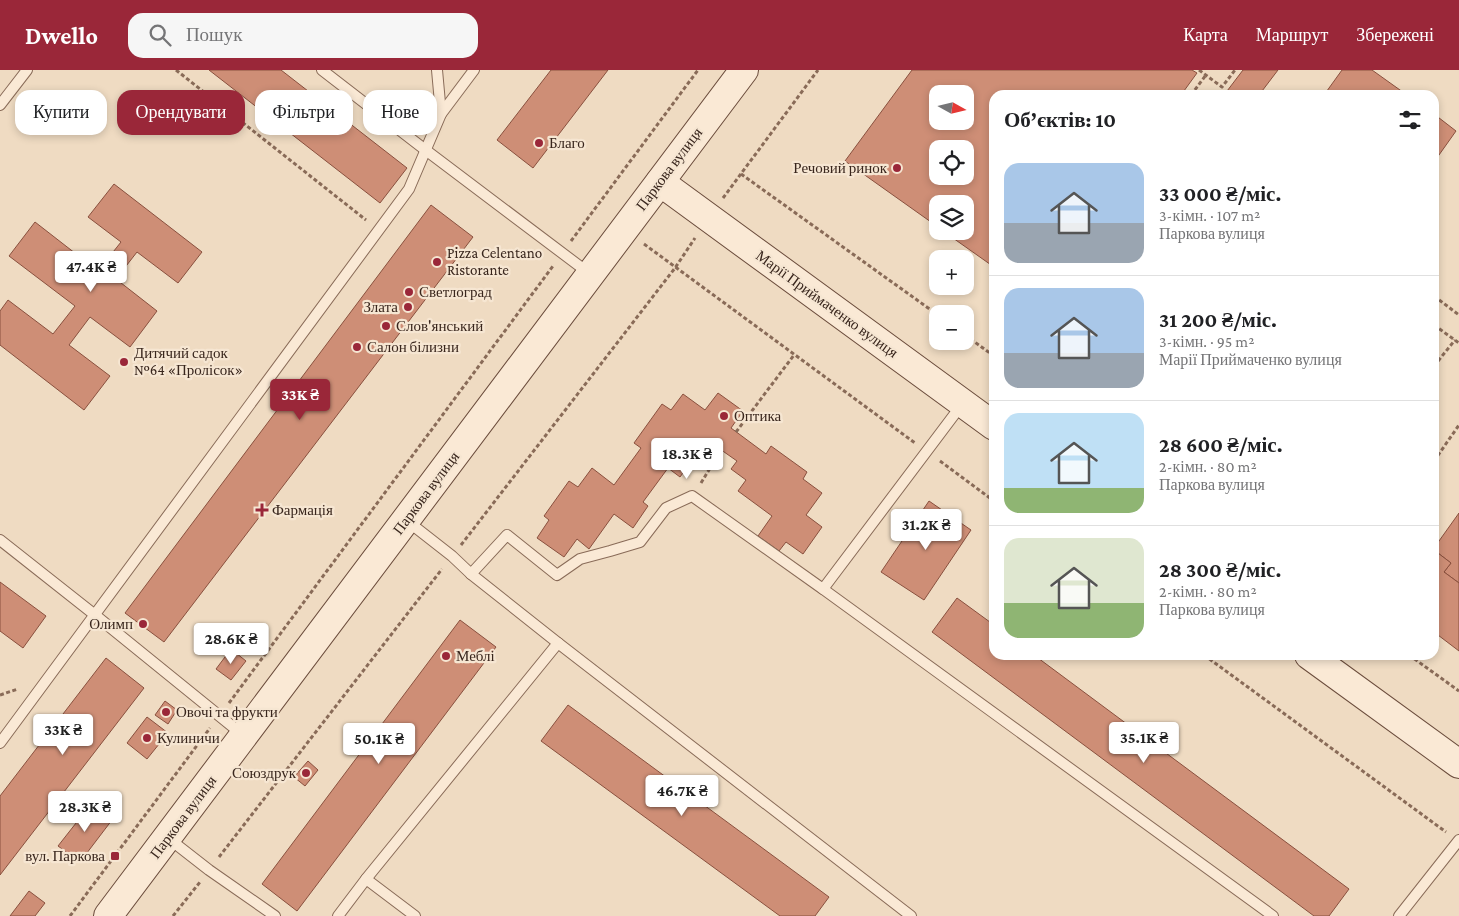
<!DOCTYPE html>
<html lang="uk">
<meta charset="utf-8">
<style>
body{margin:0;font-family:"Crimson Pro",serif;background:#f6f6f6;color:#202124;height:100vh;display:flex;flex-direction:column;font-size:19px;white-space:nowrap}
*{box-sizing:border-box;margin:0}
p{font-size:16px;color:#757577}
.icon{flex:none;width:28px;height:28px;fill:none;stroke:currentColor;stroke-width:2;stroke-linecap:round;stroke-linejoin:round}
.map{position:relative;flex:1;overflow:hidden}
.sheet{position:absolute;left:989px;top:20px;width:450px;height:570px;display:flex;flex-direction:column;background:#fff;border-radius:15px;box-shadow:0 2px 8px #0003}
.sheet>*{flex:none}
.hud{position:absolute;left:15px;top:20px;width:475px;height:45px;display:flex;gap:10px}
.needle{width:32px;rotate:98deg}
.tools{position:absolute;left:929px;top:15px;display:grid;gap:10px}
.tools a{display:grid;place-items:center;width:45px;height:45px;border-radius:10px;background:#fff;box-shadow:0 2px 8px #0003;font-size:25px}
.price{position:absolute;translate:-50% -42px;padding:0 11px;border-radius:5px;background:#fff;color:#222;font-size:16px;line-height:32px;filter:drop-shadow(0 1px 2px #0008)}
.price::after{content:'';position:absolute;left:50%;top:30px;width:15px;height:11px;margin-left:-8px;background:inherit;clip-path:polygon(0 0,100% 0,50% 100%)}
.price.active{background:#9a2739;color:#fff}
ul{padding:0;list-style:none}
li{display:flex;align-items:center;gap:15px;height:125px;padding:0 15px}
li+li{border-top:1px solid #e0e0e0}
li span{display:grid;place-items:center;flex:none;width:140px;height:100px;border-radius:15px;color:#555}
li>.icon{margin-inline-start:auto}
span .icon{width:60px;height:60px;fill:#fffc;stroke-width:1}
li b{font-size:21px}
h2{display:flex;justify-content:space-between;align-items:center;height:60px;padding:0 15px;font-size:21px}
.chip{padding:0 18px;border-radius:15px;background:#fff;box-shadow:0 2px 8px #0003;font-size:18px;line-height:45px}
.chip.active{background:#9a2739;color:#fff}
header{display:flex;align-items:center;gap:30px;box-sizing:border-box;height:70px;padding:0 25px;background:#9a2739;color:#fff}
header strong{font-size:24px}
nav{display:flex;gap:28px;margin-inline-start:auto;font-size:18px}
.search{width:350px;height:45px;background:#f6f6f6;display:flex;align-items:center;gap:12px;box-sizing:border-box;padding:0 18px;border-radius:15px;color:#757577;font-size:19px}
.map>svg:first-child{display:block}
</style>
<header>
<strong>Dwello</strong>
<div class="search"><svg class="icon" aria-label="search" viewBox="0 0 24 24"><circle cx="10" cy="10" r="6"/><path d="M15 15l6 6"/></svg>Пошук</div>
<nav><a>Карта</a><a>Маршрут</a><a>Збережені</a></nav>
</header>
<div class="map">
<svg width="1459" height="846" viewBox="0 0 1459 846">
<rect width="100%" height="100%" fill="#efdbc2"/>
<!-- building -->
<g fill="#ce8e76" stroke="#89503e" fill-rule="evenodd">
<path d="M209,0H281L407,98L380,133Z"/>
<path d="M551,0H608L533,98L497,70Z"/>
<path d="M912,0H1192L1197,3L1181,25H994V197L943,161H965V134H938V157L845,91ZM938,24H965V51H938ZM938,79H965V106H938Z"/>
<path d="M1243,0H1278L1259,25H1224Z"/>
<path d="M1342,0H1372L1407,25H1324Z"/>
<path d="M1434,44L1456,61L1434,92Z"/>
<path d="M114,114L202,182L178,213L137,182L116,209L157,241L130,277L90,247L69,275L110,306L84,340L0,275V241L8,230L53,264L75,236L9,186L35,152L98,201L121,172L88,147Z"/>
<path d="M431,135L473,167L164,572L125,543Z"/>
<path d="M718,323L743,341L731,358L766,384L771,376L807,402L803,409L822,423L806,445L822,457L803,484L786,472L779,481L758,466L772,446L738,421L746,410L731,399L737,391L707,370L680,407L668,398L643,432L648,436L633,458L614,444L589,479L577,469L564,487L537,468L549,450L544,446L569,411L578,417L592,398L614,415L641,378L634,373L662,334L671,340L683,324L705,340Z"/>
<path d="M929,431L971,460L924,530L881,502Z"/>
<path d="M1459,443V513L1444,502L1451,493L1434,480V478Z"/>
<path d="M1434,480L1451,493L1444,502L1459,513V581L1434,562Z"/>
<path d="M0,512L46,546L23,578L0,561Z"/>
<path d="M957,528L994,555V585H1034L1349,819L1329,846H1314L932,562Z"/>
<path d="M460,550L496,577L297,841L262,814Z"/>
<path d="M231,579L246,591L231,610L216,599Z"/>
<path d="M106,588L144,618L0,805V726Z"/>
<path d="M165,631L177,640L168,654L155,645Z"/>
<path d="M568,635L829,827L815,846H780L541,671Z"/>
<path d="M147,647L168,663L147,689L127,673Z"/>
<path d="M308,691L318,700L305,716L294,707Z"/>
<path d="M91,734L112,750L80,792L58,776Z"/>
<path d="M29,821L45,833L35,846H10Z"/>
</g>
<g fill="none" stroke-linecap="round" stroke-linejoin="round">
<!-- lane casing -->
<g stroke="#896b58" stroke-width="12">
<g id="lane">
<path d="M322,0L419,75L590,204"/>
<path d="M437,0L441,44"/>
<path d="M0,35L27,0"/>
<path d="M406,450L452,486L471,504L558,573L911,846"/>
<path d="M0,470L95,545L243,665"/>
<path d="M471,504L507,465L557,505L580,489L610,481L640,472L666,438L692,426L823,519L963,333"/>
<path d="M823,519L1273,846"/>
<path d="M0,673L409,119L441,44L474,0"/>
<path d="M168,768L209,800L275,846"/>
<path d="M366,809L415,846"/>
<path d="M338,846L366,809L558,573"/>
<path d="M1399,846L1459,770"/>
</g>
</g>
<!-- secondary casing -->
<g stroke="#6b4c3c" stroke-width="30">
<g id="secondary">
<path d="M660,112L994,356"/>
<path d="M1309,585L1459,694"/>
<path d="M108,846L744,0"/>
</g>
</g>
<!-- path -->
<g stroke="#896b58" stroke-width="3" stroke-dasharray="4 2.5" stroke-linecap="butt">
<path d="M176,0L366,150"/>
<path d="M1199,0L1222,17L1235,0"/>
<path d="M1191,25L1206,5"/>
<path d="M741,104L938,245"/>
<path d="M723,128L818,0"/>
<path d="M571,171L698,0"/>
<path d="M644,174L915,373"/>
<path d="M1434,226L1459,245"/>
<path d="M1434,255L1459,273"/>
<path d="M965,265L994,286"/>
<path d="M1434,296L1455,270"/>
<path d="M736,362L794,285"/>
<path d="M940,391L994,431"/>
<path d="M1434,391L1459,355"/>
<path d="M701,413L721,380"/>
<path d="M461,475L675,198L695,168"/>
<path d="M1204,585L1446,762"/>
<path d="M1409,585L1459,621"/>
<path d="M0,625L18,619"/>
<path d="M229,633L553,196"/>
<path d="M219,787L442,499"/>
<path d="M70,846L210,658"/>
<path d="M173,846L200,812"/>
</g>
<!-- lane -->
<use href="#lane" stroke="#fae9d5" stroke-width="10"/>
<!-- secondary -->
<use href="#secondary" stroke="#fae9d5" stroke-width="28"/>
</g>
<!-- markers -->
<g fill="#9a2739" stroke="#f6e6d2" stroke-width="2">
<circle cx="539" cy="73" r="5"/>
<circle cx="897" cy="98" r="5"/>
<circle cx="437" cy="192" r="5"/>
<circle cx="409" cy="222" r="5"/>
<circle cx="408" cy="237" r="5"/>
<circle cx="386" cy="256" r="5"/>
<circle cx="357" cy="277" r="5"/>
<circle cx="124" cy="292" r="5"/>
<circle cx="724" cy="346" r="5"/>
<path d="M259.5 432.5h5v5h5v5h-5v5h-5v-5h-5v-5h5z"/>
<circle cx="143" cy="554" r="5"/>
<circle cx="446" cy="586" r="5"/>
<circle cx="166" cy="642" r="5"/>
<circle cx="147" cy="668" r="5"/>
<circle cx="306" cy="703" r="5"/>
<rect x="110" y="781" width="10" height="10" rx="2.5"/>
</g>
<g text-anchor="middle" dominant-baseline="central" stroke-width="4.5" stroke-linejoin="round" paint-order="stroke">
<!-- poi labels -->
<g font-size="15" fill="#39261d" stroke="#f6e6d2" text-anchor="start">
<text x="549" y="73">Благо</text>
<text x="887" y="98" text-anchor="end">Речовий ринок</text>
<text x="447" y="183">Pizza Celentano<tspan x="447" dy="17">Ristorante</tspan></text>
<text x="419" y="222">Светлоград</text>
<text x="398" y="237" text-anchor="end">Злата</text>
<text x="396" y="256">Слов'янський</text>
<text x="367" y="277">Салон білизни</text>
<text x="134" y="283">Дитячий садок<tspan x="134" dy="17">№64 «Пролісок»</tspan></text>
<text x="734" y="346">Оптика</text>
<text x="272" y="440">Фармація</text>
<text x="133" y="554" text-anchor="end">Олимп</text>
<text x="456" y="586">Меблі</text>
<text x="176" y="642">Овочі та фрукти</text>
<text x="157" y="668">Кулиничи</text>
<text x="296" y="703" text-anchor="end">Союздрук</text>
<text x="105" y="786" text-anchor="end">вул. Паркова</text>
</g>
<!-- street labels -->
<g font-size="15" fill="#39261d" stroke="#f6e6d2">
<text transform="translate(669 99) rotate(-53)">Паркова вулиця</text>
<text transform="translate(827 234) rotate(36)">Марії Приймаченко вулиця</text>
<text transform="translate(426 423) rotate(-53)">Паркова вулиця</text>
<text transform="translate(183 747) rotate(-53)">Паркова вулиця</text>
</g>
</g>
</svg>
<div class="tools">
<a><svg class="needle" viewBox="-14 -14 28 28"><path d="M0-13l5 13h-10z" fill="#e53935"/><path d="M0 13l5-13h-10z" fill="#757577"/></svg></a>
<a><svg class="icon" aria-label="locate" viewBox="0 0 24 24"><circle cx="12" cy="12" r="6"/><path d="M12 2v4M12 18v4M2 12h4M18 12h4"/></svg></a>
<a><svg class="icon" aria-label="layers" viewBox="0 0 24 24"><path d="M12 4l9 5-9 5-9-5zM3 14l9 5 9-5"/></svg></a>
<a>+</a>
<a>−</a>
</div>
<b class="price" style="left:91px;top:223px">47.4K ₴</b>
<b class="price active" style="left:300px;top:351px">33K ₴</b>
<b class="price" style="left:687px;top:410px">18.3K ₴</b>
<b class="price" style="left:926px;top:481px">31.2K ₴</b>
<b class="price" style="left:231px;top:595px">28.6K ₴</b>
<b class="price" style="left:63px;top:686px">33K ₴</b>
<b class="price" style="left:1144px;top:694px">35.1K ₴</b>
<b class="price" style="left:379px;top:695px">50.1K ₴</b>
<b class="price" style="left:682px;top:747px">46.7K ₴</b>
<b class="price" style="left:85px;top:763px">28.3K ₴</b>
<div class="hud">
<a class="chip">Купити</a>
<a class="chip active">Орендувати</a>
<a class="chip">Фільтри</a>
<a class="chip">Нове</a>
</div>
<section class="sheet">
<h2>Об’єктів: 10<svg class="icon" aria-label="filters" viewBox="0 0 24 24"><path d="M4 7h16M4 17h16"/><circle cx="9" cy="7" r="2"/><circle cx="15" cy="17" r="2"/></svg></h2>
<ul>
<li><span style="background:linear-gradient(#a9c7e8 60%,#9aa5b1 0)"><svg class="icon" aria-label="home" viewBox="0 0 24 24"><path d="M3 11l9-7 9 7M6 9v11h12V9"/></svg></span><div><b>33 000 ₴/міс.</b><p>3-кімн. · 107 m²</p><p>Паркова вулиця</p></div></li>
<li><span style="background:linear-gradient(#a9c7e8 65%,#9aa5b1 0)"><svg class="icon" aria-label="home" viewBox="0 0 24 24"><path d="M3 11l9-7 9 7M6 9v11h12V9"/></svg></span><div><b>31 200 ₴/міс.</b><p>3-кімн. · 95 m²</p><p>Марії Приймаченко вулиця</p></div></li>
<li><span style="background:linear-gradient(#bfe0f5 75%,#8fb573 0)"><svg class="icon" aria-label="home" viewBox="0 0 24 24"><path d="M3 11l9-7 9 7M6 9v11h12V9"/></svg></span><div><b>28 600 ₴/міс.</b><p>2-кімн. · 80 m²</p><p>Паркова вулиця</p></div></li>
<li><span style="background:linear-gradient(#dfe7d0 65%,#8fb573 0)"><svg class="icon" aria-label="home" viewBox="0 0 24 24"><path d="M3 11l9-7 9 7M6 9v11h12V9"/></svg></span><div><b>28 300 ₴/міс.</b><p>2-кімн. · 80 m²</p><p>Паркова вулиця</p></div></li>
</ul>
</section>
</div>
